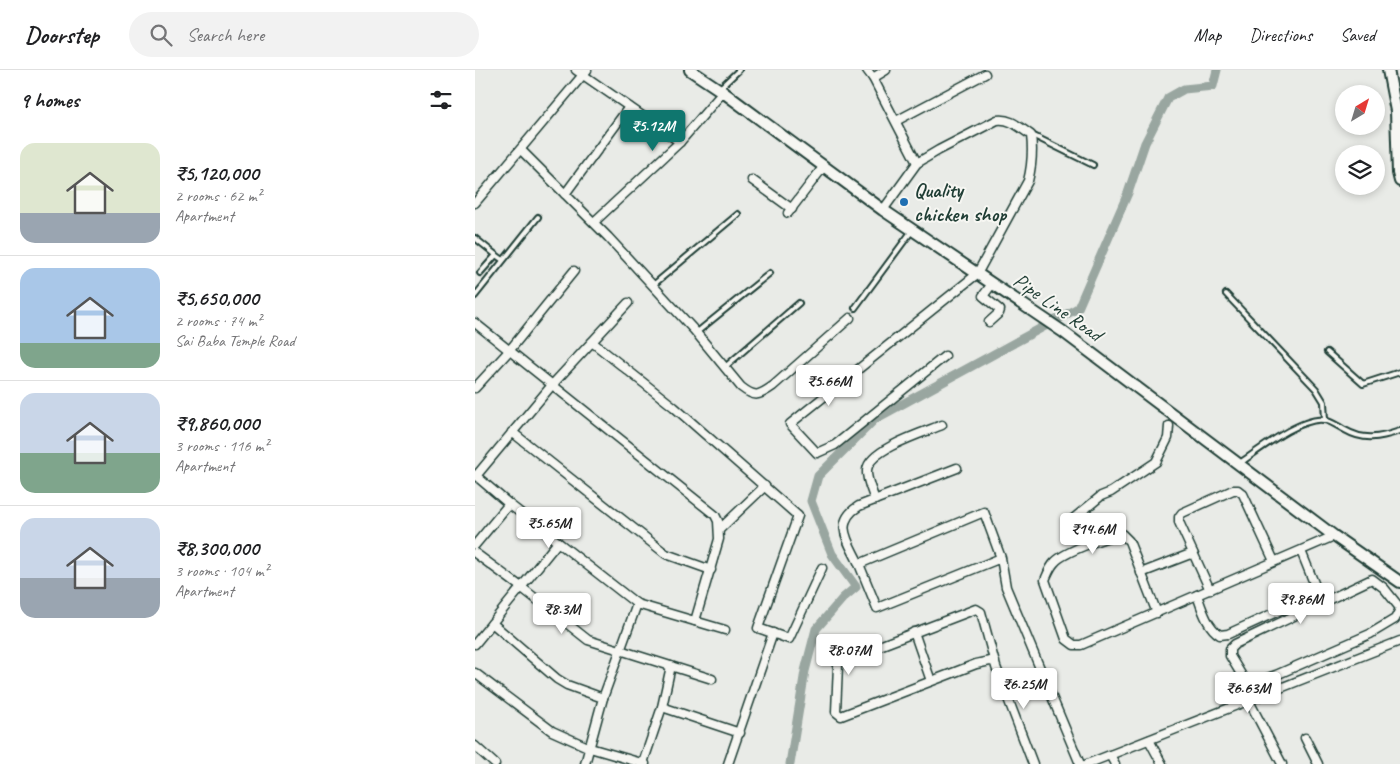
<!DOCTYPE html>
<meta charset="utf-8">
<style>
body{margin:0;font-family:Caveat,sans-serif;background:#f2f2f2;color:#202124;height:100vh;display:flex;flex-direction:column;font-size:19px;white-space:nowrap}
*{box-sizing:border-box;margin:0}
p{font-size:16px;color:#757577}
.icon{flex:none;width:28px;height:28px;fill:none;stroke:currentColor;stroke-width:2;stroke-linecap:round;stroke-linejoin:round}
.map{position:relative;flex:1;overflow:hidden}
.sheet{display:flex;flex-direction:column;background:#fff;width:475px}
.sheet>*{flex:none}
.needle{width:32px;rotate:38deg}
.tools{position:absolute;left:860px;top:15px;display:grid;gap:10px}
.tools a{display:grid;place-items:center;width:50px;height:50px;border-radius:50%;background:#fff;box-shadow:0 2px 8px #0003;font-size:25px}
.price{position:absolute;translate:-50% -42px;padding:0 11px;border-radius:5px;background:#fff;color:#222;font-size:16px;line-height:32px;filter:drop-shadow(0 1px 2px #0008)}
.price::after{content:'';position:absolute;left:50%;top:30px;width:15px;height:11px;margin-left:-8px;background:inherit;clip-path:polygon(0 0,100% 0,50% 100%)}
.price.current{background:#0f766e;color:#fff}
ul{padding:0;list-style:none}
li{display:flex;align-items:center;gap:15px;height:125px;padding:0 20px}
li+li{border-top:1px solid #e0e0e0}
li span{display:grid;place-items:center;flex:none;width:140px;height:100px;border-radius:15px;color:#555}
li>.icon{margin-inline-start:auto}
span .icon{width:60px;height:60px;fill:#fffc;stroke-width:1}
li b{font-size:21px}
h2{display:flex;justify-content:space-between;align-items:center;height:60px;padding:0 20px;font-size:21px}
header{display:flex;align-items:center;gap:30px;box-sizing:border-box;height:70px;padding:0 25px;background:#fff;border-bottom:1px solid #e0e0e0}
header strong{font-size:24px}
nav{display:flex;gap:28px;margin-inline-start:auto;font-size:18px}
.search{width:350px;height:45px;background:#f2f2f2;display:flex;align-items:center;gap:12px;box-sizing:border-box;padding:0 18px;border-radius:28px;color:#757577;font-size:19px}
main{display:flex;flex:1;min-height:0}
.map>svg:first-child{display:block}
</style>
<header>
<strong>Doorstep</strong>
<div class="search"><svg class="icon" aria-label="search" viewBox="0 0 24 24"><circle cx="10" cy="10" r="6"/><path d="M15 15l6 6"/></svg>Search here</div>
<nav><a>Map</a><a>Directions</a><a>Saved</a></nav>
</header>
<main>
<section class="sheet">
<h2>9 homes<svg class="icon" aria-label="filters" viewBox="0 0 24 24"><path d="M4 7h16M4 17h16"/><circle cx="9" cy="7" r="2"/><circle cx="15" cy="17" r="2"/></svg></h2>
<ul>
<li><span style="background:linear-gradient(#dfe7d0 70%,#9aa5b1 0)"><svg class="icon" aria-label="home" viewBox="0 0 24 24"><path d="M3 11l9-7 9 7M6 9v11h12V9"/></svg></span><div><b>₹5,120,000</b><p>2 rooms · 62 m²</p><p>Apartment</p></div></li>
<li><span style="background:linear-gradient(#a9c7e8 75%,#7fa58c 0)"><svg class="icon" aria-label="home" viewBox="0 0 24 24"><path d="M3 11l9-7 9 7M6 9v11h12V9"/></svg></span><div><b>₹5,650,000</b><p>2 rooms · 74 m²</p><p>Sai Baba Temple Road</p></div></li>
<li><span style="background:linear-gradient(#c9d6e8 60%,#7fa58c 0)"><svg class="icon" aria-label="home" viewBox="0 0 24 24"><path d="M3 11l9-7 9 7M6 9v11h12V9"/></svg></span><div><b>₹9,860,000</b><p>3 rooms · 116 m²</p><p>Apartment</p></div></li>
<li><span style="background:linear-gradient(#c9d6e8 60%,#9aa5b1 0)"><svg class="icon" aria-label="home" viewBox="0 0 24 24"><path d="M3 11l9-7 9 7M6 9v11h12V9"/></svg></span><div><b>₹8,300,000</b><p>3 rooms · 104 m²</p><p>Apartment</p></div></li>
</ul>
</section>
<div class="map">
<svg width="925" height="694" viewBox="0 0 925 694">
<rect width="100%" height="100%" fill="#e9ebe7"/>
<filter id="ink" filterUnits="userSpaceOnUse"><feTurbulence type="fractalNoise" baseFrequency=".02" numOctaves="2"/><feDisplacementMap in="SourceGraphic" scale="10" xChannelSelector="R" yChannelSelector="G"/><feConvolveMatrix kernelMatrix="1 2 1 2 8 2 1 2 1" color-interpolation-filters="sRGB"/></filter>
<g filter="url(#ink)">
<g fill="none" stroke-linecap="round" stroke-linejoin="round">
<!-- canal -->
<path stroke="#99a6a0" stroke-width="9" d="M315,694L330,601L341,559L368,528L381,517L357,484L336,431L343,406L400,349L603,238L653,123L670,73L693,28L709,19L738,16L742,0"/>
<!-- lane casing -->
<g stroke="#1f3d34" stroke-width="8">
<g id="lane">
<path d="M245,18L264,0"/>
<path d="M557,65L618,95"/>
<path d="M0,168L21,185"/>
<path d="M5,203L21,185L28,190"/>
<path d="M177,216L263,144"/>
<path d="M751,224L841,319L849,332L850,350"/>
<path d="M0,226L63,147"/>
<path d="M380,238L436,162"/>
<path d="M221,263L295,203"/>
<path d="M852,282L888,314L925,302"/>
<path d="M250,297L324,233"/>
<path d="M765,393C784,380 827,346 849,350C856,351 864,357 870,360C889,371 904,368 925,361"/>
</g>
</g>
<!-- street casing -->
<g stroke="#1f3d34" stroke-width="11">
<g id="street">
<path d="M101,0L205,72"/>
<path d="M392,0L398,8L442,93"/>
<path d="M398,8L411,0"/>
<path d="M421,51L510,4"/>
<path d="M46,80L133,167L219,260L266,317C280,328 284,326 298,316L375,248"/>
<path d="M277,110L317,139"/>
<path d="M90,124L154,37"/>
<path d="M0,133L112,0"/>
<path d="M408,140L442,93L464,80L522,50C536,48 545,58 556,65C558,81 557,95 553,111L502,204L315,354L342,383L360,375L470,286"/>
<path d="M313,143L349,96"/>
<path d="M119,152L205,72L248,22"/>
<path d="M514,252L524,243L525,240L508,226L517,214"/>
<path d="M0,253L240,445L243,451L244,469L220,551"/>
<path d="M117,272L199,337L323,446L283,558L314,569L347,498"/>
<path d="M0,318L34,281L99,201"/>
<path d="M37,362L191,484L236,500"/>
<path d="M0,405L34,434L162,534L250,560"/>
<path d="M1,406L77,315L153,233"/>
<path d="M400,430C397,421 391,409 392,400C394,379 450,362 467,355"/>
<path d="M593,453L626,426L636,422L681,392L693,368L694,356"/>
<path d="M245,459L290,416"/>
<path d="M0,475L34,434"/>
<path d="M0,483L46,517L113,570L237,609"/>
<path d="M526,488L402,538L384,494L509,442L526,488L531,517L605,694"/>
<path d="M384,494C374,472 357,453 384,436L482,398"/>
<path d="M666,503L718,483"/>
<path d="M735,520L704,452V447L707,443L758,420H763L768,424L799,491"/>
<path d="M722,525C727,539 732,557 745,565L753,564L843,523L826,481"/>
<path d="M925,538L909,518L897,509L760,574L755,579V586L772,614H776L801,605L895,564L920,549L925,539"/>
<path d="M682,543L654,471L647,464C632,466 589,482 580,492C575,497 573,503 570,510L591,569L599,575H606L859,466"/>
<path d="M17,553L82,609L92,615L128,628L110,694"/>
<path d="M439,562L456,611"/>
<path d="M0,574L83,472"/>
<path d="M520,592L515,591L501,594L366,646L361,642L363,595L365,591L501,539L506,542L521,597L558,694"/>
<path d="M196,596L187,637L265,663"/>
<path d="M0,603L77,661L115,678L170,694"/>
<path d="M128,628L162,534"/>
<path d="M774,631L807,694"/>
<path d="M830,668L843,694"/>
<path d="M674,670L687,694"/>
<path d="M0,676L20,694"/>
<path d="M635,685L640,694"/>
<path d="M168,693L187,637"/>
<path d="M253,694L298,563"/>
<path d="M612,694L925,571"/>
</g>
</g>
<!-- secondary casing -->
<g stroke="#1f3d34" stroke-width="14">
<g id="secondary">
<path d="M215,0L248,22L408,140L587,261L859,466L925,512"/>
<path d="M913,0L921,41L923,103L925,111"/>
</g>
</g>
<!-- lane -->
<use href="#lane" stroke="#f6f6f2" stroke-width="4"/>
<!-- street -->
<use href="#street" stroke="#f6f6f2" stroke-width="8"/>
<!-- secondary -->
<use href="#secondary" stroke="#f6f6f2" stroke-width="10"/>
</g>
</g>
<!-- markers -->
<circle fill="#1f6fb2" stroke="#f6f6f2" stroke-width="2" cx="429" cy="132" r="5"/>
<g text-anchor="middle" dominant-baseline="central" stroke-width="4" stroke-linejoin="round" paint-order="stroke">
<!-- poi labels -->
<g font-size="21" font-weight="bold" fill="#1f3d34" stroke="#f6f6f2" text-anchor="start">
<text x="439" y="120">Quality<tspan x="439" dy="24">chicken shop</tspan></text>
</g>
<!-- street labels -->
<g font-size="21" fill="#1f3d34" stroke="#f6f6f2">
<text transform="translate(583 237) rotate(35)">Pipe Line Road</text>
</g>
</g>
</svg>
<div class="tools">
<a><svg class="needle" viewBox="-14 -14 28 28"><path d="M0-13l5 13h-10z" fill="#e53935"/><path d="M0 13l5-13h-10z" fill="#757577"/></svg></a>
<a><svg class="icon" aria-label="layers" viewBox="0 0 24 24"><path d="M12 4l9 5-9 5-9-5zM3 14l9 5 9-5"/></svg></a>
</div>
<b class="price current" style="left:178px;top:82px">₹5.12M</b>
<b class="price" style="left:354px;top:337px">₹5.66M</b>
<b class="price" style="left:74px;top:479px">₹5.65M</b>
<b class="price" style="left:618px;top:485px">₹14.6M</b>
<b class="price" style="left:826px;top:555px">₹9.86M</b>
<b class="price" style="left:87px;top:565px">₹8.3M</b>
<b class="price" style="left:374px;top:606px">₹8.07M</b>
<b class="price" style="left:549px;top:640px">₹6.25M</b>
<b class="price" style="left:773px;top:644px">₹6.63M</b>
</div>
</main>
